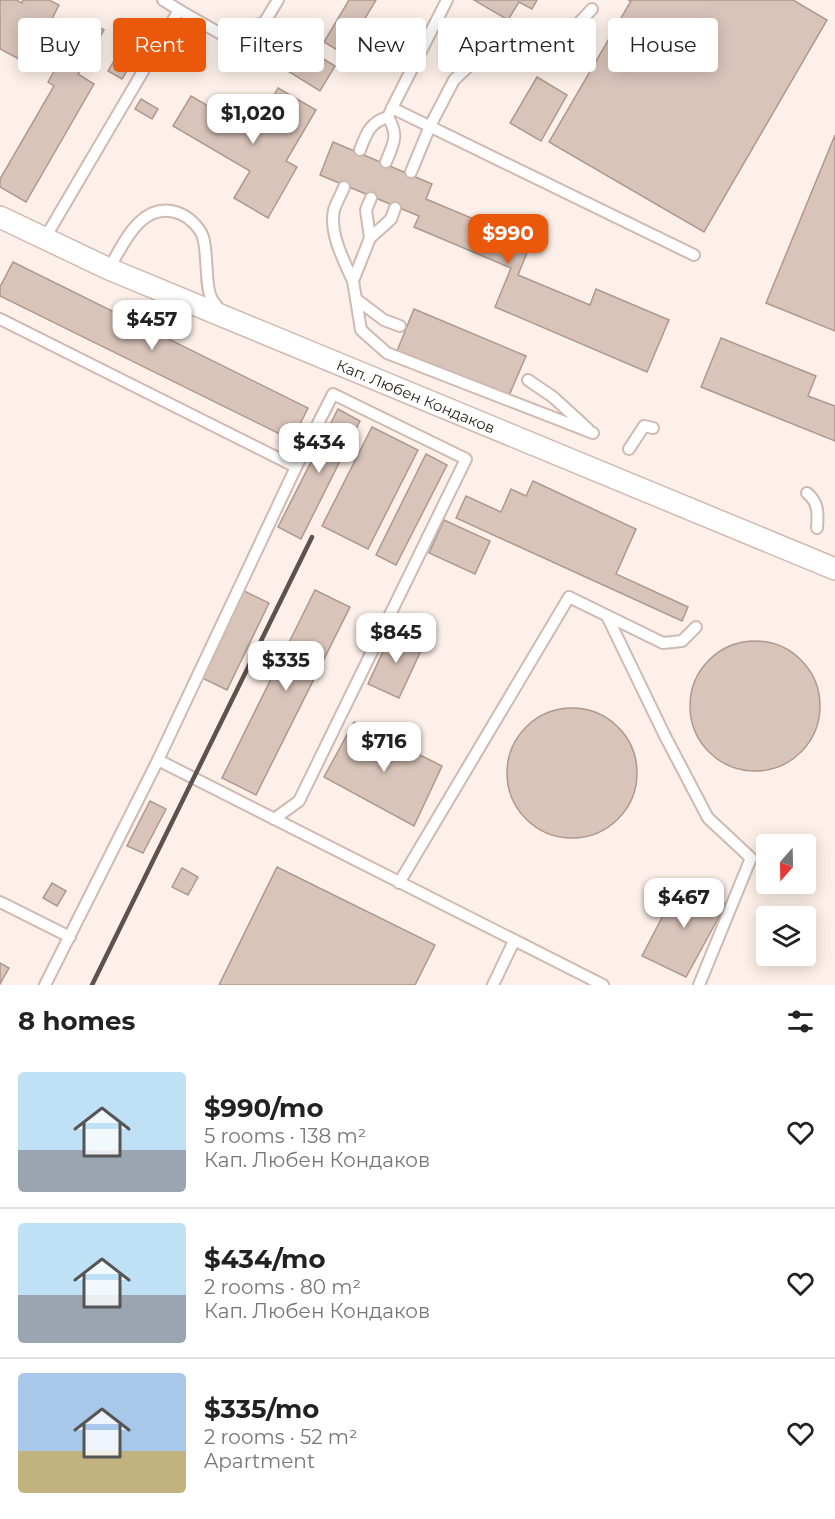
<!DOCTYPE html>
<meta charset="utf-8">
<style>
body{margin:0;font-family:Montserrat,sans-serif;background:#f2f2f2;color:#222;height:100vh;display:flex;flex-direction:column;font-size:22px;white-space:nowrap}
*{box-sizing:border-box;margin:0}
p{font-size:20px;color:#767676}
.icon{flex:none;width:33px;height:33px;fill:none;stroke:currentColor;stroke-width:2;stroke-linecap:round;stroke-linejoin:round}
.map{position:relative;height:985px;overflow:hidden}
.side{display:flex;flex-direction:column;background:#fff;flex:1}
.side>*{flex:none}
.guide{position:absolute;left:18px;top:18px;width:800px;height:54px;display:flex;gap:12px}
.needle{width:39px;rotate:200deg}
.buttons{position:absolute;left:756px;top:834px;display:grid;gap:12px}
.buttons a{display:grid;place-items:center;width:60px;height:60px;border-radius:6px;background:#fff;box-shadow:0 3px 15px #0003;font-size:30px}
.price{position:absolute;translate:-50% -51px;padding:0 14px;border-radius:12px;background:#fff;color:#222;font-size:20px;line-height:39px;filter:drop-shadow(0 2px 3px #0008)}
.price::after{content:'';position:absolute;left:50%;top:36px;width:18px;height:14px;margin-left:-9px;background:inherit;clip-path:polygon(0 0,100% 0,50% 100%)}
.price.current{background:#ea580c;color:#fff}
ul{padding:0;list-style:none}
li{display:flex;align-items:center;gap:18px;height:150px;padding:0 18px}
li+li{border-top:2px solid #e0e0e0}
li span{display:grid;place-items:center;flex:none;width:168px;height:120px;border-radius:6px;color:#555}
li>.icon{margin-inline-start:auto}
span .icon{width:72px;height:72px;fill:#fffc;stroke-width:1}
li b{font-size:26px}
h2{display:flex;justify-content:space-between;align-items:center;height:72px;padding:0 18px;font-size:26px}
.chip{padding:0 21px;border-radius:6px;background:#fff;box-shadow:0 3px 15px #0003;font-size:21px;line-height:54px}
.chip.current{background:#ea580c;color:#fff}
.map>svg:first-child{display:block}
</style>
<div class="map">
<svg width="835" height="985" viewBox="0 0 835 985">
<rect width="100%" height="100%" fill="#fdf0ea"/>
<!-- building -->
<g fill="#d9c4ba" stroke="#ad998f" stroke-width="1.5">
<path d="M0,0H16L22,3L23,0H49L59,5L52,19L58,22L34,67L0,49Z"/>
<path d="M349,0H376L344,54L324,42Z"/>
<path d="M474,0H537L532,9L519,2L508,20Z"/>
<path d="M628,0H793L827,20L704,232L549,142L631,1Z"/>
<path d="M84,19L104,30L78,74L94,84L26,202L0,187V179L54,86L48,82Z"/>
<path d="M298,43L335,66L320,91L283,68Z"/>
<path d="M124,44L138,53L122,79L108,71Z"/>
<path d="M537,77L567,95L541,141L510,123Z"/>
<path d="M278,88L316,110L286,161L297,167L268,218L234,198L250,171L173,126L191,96L253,132Z"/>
<path d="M141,99L158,109L152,119L135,109Z"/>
<path d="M835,135V331L766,303Z"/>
<path d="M333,142L432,184L426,199L531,243L518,275L590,305L596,289L669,320L647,372L495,307L511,268L414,227L419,216L320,175Z"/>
<path d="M13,262L308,408L292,440L0,296V287Z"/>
<path d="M414,309L526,356L508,398L397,351Z"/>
<path d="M721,338L816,376L808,396L835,406V441L701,387Z"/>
<path d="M338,409L360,421L301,539L278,527Z"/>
<path d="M372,427L418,450L368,549L322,526Z"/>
<path d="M426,454L447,465L396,565L376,555Z"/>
<path d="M533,481L636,529L616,574L688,607L682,621L456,518L466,496L501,512L511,489L526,496Z"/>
<path d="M444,520L490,541L475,574L429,553Z"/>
<path d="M242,590L269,603L227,690L200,677Z"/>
<path d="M315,590L350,607L256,795L222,778Z"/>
<path d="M393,630L424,644L399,698L368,684Z"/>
<circle cx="755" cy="706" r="65"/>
<circle cx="572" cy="773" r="65"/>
<path d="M354,722L442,766L414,826L324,777Z"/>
<path d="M150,801L166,809L143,853L127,846Z"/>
<path d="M277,867L435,945L415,985H219Z"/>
<path d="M182,868L198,877L188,895L172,887Z"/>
<path d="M681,881L726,904L686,977L642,956Z"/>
<path d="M52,883L66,891L57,906L43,898Z"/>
<path d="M0,963L9,968L0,984Z"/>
</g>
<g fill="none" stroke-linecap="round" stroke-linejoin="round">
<!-- service casing -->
<g stroke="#cfbab1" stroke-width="14">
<g id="service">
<path d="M163,0L179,10"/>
<path d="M447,0L392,108L694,255"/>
<path d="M360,150C366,134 370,122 388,117L392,108"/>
<path d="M386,162C394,142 399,136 388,117"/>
<path d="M411,172L430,126L454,80L488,48L532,44L573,29L592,9"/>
<path d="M344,187C341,195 336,203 334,210C329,233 344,261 353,281"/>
<path d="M395,208L391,219L370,238L353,281L356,299L384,320L400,326"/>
<path d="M45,238L179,10L221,34L264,23L278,0"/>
<path d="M370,238L366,210L371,198"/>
<path d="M109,269C124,242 143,198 181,214C190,218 200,228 203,237C208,253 205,286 211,297C213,302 218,307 221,312"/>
<path d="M356,299L361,330L387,353L593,433"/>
<path d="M0,319L296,467L158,760L45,985"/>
<path d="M528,380L553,397L588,429"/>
<path d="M629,449L644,426L653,428"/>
<path d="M807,493C819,503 818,513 817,528"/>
<path d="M607,616L665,736L708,818L751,858L699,985"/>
<path d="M158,760L603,985"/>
<path d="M274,819L299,801L466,459L333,394L296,467"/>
<path d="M399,883L569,597L663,643L682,641L696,627"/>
<path d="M0,902L70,937"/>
<path d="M493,985L514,941"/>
</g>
</g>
<!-- minor casing -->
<g stroke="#cfbab1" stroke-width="24">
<g id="minor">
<path id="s1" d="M0,217L109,269L835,569"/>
</g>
</g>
<!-- service -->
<use href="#service" stroke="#fff" stroke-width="10"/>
<!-- minor -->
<use href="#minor" stroke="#fff" stroke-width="21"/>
<!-- rail -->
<path stroke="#5c534e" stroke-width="4.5" d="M92,985L312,537"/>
</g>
<g text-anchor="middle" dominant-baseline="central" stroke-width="6" stroke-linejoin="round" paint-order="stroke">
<!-- street labels -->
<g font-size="15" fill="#241c18" stroke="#fff">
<text stroke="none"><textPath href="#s1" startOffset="453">Кап. Любен Кондаков</textPath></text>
</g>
</g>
</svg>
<div class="buttons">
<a><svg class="needle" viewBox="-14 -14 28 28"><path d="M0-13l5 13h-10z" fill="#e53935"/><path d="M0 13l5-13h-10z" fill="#767676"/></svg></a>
<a><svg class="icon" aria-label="layers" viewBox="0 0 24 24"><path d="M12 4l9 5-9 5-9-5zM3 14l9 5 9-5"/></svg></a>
</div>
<b class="price" style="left:253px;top:145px">$1,020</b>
<b class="price current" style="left:508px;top:265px">$990</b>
<b class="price" style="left:152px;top:351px">$457</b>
<b class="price" style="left:319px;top:474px">$434</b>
<b class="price" style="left:396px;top:664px">$845</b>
<b class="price" style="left:286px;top:692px">$335</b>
<b class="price" style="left:384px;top:773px">$716</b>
<b class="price" style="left:684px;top:929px">$467</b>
<div class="guide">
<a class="chip">Buy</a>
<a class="chip current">Rent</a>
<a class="chip">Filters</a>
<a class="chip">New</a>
<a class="chip">Apartment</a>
<a class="chip">House</a>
</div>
</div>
<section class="side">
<h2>8 homes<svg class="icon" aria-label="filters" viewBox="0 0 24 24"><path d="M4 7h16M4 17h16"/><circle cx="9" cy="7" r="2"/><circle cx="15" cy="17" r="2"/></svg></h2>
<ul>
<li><span style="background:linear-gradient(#bfe0f5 65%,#9aa5b1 0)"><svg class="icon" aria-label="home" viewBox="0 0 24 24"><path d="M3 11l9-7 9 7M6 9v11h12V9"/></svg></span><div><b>$990/mo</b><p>5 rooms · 138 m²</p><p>Кап. Любен Кондаков</p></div><svg class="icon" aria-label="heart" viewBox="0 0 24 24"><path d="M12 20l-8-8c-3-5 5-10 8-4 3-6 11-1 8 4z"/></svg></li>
<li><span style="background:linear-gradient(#bfe0f5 60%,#9aa5b1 0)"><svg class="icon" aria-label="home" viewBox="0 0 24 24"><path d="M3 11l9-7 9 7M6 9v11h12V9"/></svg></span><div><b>$434/mo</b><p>2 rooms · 80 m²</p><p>Кап. Любен Кондаков</p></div><svg class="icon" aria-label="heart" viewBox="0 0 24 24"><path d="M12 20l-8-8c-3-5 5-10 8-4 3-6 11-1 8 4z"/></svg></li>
<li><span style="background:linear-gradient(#a9c7e8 65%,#c2b280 0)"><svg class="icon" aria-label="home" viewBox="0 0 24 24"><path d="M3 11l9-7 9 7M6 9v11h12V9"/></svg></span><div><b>$335/mo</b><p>2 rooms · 52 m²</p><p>Apartment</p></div><svg class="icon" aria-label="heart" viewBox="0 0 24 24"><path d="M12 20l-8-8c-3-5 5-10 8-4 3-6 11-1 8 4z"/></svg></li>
</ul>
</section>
